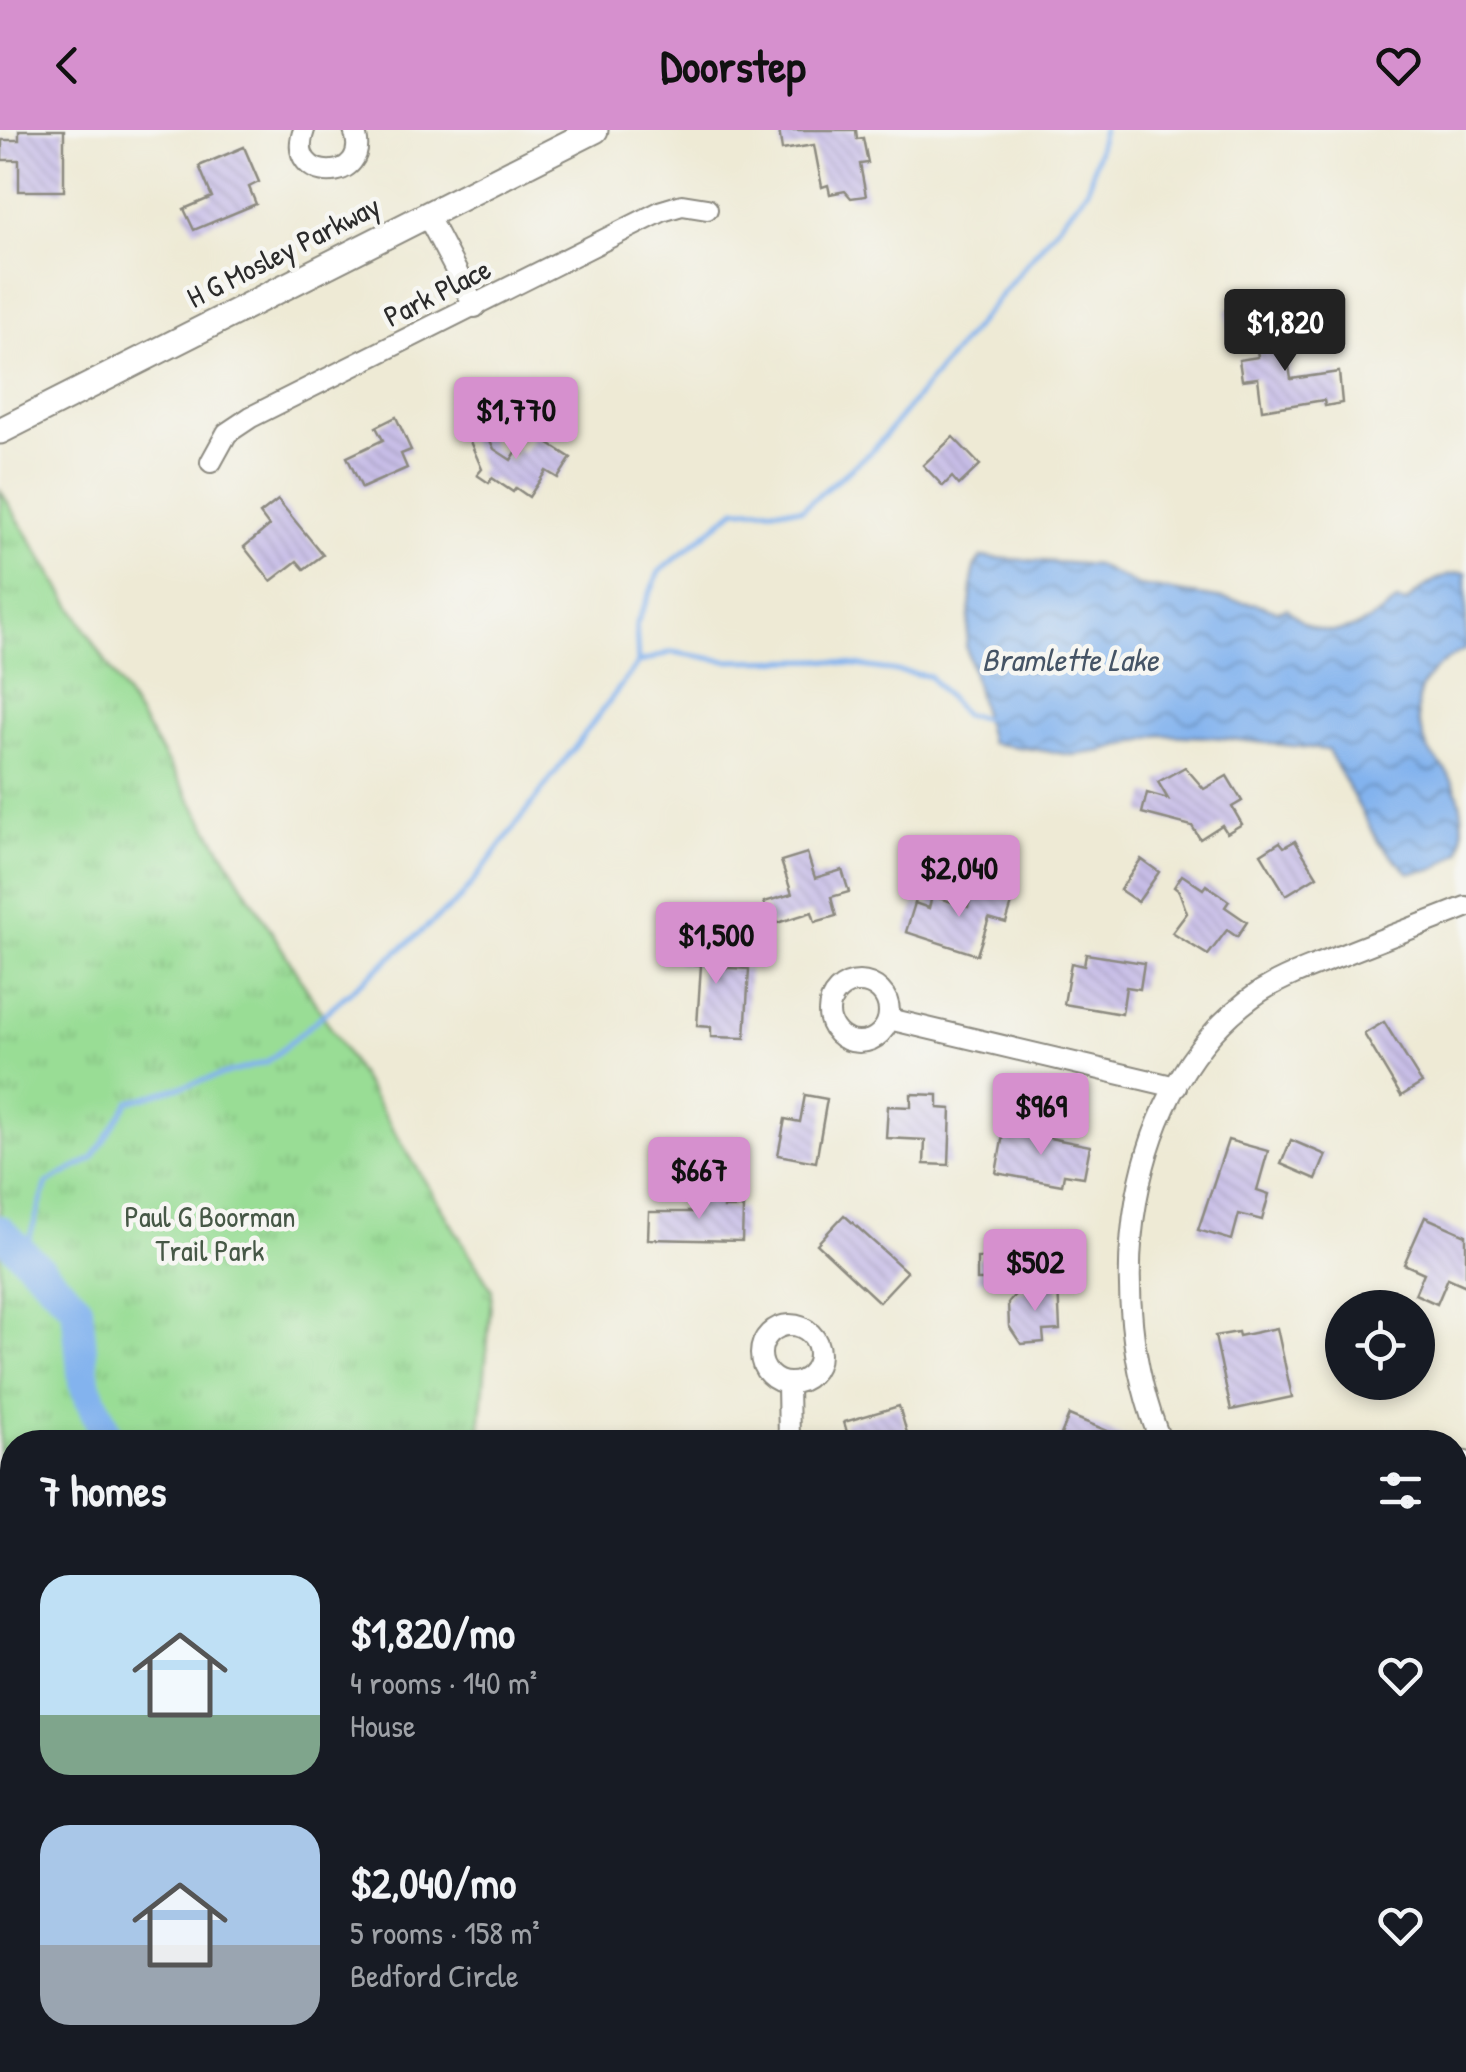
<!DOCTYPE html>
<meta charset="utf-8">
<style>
body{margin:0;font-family:"Patrick Hand",sans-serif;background:#20242c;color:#f1f3f6;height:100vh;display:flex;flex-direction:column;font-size:38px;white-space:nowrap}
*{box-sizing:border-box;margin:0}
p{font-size:32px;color:#9ea1a6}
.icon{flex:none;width:55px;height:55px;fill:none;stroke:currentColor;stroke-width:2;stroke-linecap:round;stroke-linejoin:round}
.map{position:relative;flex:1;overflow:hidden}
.sheet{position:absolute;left:0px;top:1300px;width:1468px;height:642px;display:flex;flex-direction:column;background:#171b24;border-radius:40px 40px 0 0;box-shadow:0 5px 15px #0003}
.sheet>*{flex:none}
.buttons{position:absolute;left:1325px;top:1160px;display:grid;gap:20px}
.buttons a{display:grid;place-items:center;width:110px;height:110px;border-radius:50%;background:#171b24;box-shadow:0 5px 15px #0003;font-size:50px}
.price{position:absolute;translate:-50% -85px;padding:0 22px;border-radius:10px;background:#d690ce;color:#111;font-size:32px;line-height:65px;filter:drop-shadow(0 2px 5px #0008)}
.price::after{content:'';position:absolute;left:50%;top:60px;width:30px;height:22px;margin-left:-15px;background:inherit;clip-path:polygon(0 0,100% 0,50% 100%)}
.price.selected{background:#222;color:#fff}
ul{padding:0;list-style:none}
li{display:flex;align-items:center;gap:30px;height:250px;padding:0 40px}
li span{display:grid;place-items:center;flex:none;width:280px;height:200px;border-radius:30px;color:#555}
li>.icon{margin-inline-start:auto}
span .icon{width:120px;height:120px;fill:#fffc;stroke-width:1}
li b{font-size:42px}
h2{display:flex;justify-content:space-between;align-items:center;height:120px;padding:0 40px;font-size:42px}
header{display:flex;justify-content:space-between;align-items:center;height:130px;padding:0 40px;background:#d690ce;color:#111;font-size:45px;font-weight:700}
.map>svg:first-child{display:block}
</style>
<header><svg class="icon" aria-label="back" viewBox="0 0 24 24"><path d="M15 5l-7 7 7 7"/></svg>Doorstep<svg class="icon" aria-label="heart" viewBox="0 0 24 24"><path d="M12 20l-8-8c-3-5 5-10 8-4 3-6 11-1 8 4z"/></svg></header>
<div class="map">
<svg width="1466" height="1942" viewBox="0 0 1466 1942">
<defs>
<pattern id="park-tufts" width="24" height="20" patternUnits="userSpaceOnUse" patternTransform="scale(2.5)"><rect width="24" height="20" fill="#99dd95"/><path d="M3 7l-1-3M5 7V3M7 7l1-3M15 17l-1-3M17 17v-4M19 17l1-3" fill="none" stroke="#84be81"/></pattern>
<pattern id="water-waves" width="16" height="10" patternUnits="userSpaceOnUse" patternTransform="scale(2.5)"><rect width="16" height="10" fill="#83b3ee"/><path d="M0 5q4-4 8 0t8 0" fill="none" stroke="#6b92c1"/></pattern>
<pattern id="building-back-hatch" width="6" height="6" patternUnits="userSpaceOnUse" patternTransform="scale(2.5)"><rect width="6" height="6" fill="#c7bde7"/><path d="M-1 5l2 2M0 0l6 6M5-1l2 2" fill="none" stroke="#aba3c6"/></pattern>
</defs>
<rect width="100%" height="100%" fill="#f6f6f2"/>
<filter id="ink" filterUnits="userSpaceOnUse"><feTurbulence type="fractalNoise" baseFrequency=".01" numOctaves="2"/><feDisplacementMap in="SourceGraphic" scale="20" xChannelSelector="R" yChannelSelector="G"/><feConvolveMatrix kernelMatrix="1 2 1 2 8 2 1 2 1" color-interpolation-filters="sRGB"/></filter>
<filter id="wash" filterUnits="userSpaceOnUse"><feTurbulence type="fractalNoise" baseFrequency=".0048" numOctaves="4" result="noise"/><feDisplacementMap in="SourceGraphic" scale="40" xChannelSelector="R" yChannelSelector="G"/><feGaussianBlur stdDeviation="2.25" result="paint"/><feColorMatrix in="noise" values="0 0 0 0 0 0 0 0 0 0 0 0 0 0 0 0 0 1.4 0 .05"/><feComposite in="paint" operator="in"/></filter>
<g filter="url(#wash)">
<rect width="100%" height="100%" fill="#eeead5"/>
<!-- park -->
<path fill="url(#park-tufts)" stroke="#628460" stroke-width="2.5" d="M0,360L492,1160L479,1312H12V1930H400L402,1942H0Z"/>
<!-- water -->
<path fill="url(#water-waves)" stroke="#576f8c" stroke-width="2.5" d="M981,427L1096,435L1139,456L1257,474L1278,481L1287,478C1322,518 1363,500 1397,471L1406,473C1422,457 1443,441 1466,443V519C1433,535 1407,560 1421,599C1424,606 1425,615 1429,621C1433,628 1440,633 1445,639C1463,664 1466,692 1460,722L1435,739L1409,743L1378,712L1328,620L1212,607L1160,605L1104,621L1072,625L990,613L966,516L974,438Z"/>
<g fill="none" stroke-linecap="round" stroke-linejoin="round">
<!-- stream -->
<g stroke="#83b3ee" stroke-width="5">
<path d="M638,533L672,522L727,531L822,530L929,546L964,585L984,588"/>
<path d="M24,1125L47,1053L92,1029L129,972L267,932L461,768L638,533L636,495L659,442L736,379H802L874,319L1088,59L1103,0"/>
</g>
<!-- river -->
<g stroke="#83b3ee" stroke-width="32">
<path d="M0,1101L77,1177L84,1252L109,1312"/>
<path d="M143,1930L145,1942"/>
</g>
</g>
<g id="blocks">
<!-- building -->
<g fill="url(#building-back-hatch)">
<path d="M19,0H64V61H19V30H2V10H19Z"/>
<path d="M779,0H856L857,9L863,8L868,33L860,34L866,66L851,68L845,61L830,64L828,55L822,57L814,15L782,20Z"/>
<path d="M244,17L259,52L249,57L256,74L194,100L184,79L212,67L199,36Z"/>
<path d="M1243,177L1246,200L1230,202L1226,180Z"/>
<path d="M1284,195L1290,215L1286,216L1291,249L1339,242L1342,273L1325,276L1324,270L1262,280L1258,248L1242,250L1239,230L1258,227L1254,199Z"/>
<path d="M396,287L411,320L401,324L407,338L362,358L347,327L383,310L376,297Z"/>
<path d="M482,293L494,319L511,330L518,319L523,323L535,305L571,328L558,348L546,341L529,367L516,358L513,362L492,348L489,353L477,345L482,339L465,300Z"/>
<path d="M953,307L980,335L959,355L952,347L943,356L923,335Z"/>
<path d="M278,370L323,425L304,439L297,431L271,451L244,417L269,396L260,384Z"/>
<path d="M1185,637L1204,659L1227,646L1242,671L1232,677L1242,694L1227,703L1222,695L1200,709L1192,696L1142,683L1147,663L1168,669L1158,652Z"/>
<path d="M1295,711L1317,746L1286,765L1261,724L1280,712L1284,717Z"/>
<path d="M807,723L815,748L842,740L849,762L831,767L836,786L815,792L812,782L771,795L764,772L792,764L781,731Z"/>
<path d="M1141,729L1159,742L1138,772L1120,760Z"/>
<path d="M1182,745L1203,759L1206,755L1229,771L1225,777L1247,792L1237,807L1227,800L1208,825L1172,803L1187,783L1179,761L1174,757Z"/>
<path d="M974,758L1013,770L1006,793L989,788L977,825L906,802L915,773L929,778L932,766L968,777Z"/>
<path d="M680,801L716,803L714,837L749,839L745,908L711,907V897L697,896L701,835L678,833Z"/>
<path d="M1086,824L1144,833L1140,859L1126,857L1122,884L1064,874L1071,833L1084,836Z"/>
<path d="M1384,892L1422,953L1401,966L1364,904Z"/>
<path d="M911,964L938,965V978L951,979L949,1035L924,1034L925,1010L886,1008L888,976L911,977Z"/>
<path d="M805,965L827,969L816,1032L778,1025L785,989L800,992Z"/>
<path d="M1004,999L1090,1016L1084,1047L1064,1044L1062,1055L996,1043Z"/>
<path d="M1228,1010L1268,1021L1257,1060L1269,1064L1262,1090L1239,1084L1232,1110L1198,1100Z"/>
<path d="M1291,1010L1326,1025L1316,1049L1281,1034Z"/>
<path d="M692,1065H724V1078H743L742,1111L648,1109L649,1082H692Z"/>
<path d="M844,1085L907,1142L879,1172L817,1114Z"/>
<path d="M1425,1087L1466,1105V1156L1448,1148L1437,1174L1415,1164L1424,1143L1404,1134Z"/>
<rect x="977" y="1128" width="30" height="22"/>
<path d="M1058,1154L1060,1200L1043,1201L1044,1212L1021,1214L1009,1196L1008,1173L1018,1161L1041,1160L1040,1155Z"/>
<path d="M1277,1198L1292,1267L1231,1280L1215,1206L1238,1202L1239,1206Z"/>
<path d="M899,1276L907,1303L872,1312H850L844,1292Z"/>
<path d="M1069,1285L1134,1312H1058Z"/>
</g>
</g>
</g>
<g filter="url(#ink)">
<use href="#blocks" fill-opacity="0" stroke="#8c8a80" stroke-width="2.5"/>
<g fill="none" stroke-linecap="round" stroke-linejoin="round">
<!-- minor casing -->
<g stroke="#8c8a80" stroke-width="24">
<g id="minor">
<path d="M304,0C283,55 375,55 354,0"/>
<path d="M427,85L475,177"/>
<path d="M211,332L227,303L251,287L662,81L682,75L707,79"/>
<circle cx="859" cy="882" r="30"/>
<path d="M889,889L1176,957"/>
<circle cx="790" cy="1224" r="29"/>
<path d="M788,1254L789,1312"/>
<path d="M1161,1312C1102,1169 1122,954 1261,861C1287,845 1317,835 1345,824C1385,808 1426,793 1466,777"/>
<path d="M1455,1330L1466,1332"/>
<path d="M1455,1686L1466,1687"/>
<path d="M1155,1930L1173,1942"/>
<path d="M781,1942L782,1930"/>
</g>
</g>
<!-- major casing -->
<g stroke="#8c8a80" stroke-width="29">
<path id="major" d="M0,301L595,0"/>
</g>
<!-- minor -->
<use href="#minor" stroke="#fff" stroke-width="20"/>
<!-- major -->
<use href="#major" stroke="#fff" stroke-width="25"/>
</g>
</g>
<g text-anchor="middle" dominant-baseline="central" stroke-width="9" stroke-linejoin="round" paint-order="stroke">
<!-- street labels -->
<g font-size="30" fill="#2b2b2b" stroke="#f6f6f2">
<text transform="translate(283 121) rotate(-27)">H G Mosley Parkway</text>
<text transform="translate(437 162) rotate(-27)">Park Place</text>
</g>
<!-- park labels -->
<g font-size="30" fill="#465846" stroke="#f6f6f2">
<text x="210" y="1086">Paul G Boorman<tspan x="210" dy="34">Trail Park</tspan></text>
</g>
<!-- water labels -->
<g font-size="32" font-style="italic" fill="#455466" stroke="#f6f6f2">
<text x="1070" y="529">Bramlette Lake</text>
</g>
</g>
</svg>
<div class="buttons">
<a><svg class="icon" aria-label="locate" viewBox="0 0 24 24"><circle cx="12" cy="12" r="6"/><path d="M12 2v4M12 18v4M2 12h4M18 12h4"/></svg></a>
</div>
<b class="price selected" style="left:1285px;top:244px">$1,820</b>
<b class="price" style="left:516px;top:332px">$1,770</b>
<b class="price" style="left:959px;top:790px">$2,040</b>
<b class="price" style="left:716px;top:857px">$1,500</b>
<b class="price" style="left:1041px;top:1028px">$969</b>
<b class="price" style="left:699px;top:1092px">$667</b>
<b class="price" style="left:1035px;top:1184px">$502</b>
<section class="sheet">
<h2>7 homes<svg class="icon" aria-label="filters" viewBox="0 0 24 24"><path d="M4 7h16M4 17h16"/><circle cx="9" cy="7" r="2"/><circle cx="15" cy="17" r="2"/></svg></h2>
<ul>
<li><span style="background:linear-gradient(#bfe0f5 70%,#7fa58c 0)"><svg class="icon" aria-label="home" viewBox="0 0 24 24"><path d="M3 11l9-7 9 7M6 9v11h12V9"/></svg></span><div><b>$1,820/mo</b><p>4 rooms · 140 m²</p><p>House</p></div><svg class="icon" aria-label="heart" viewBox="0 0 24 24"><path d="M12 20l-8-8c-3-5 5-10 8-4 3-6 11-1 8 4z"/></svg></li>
<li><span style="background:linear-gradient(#a9c7e8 60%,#9aa5b1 0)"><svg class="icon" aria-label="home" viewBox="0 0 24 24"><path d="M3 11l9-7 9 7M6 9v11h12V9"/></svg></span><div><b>$2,040/mo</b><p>5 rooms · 158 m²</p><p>Bedford Circle</p></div><svg class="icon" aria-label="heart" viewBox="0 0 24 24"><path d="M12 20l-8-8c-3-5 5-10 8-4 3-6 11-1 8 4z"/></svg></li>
</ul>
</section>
</div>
